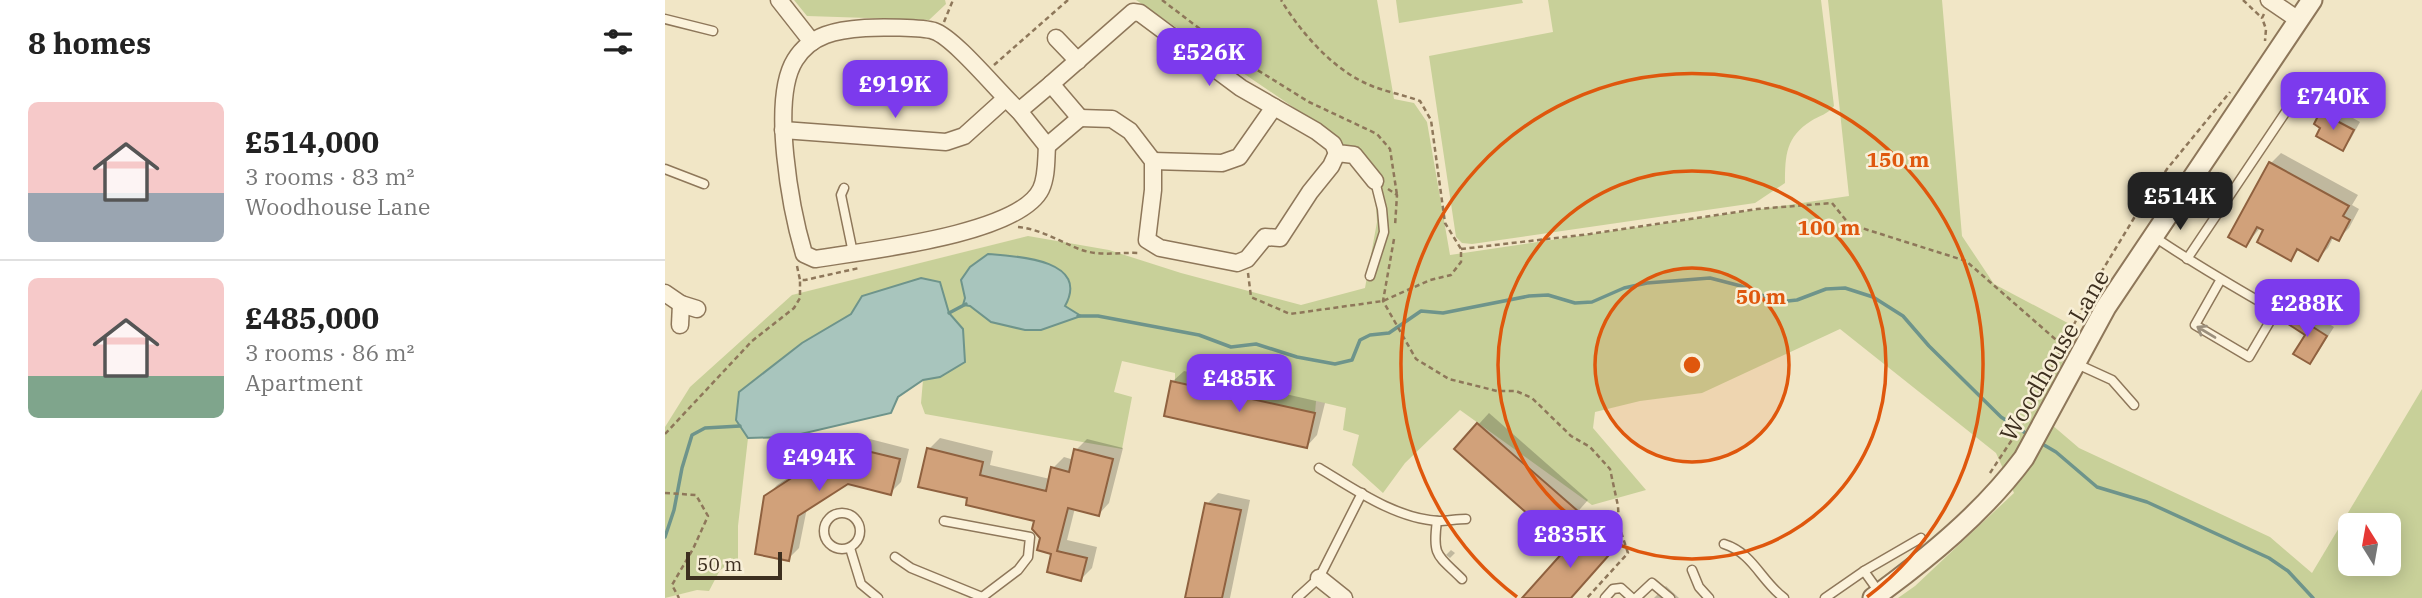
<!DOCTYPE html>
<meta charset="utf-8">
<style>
body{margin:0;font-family:"IBM Plex Serif",serif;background:#f6f6f6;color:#222;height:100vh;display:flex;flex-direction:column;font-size:26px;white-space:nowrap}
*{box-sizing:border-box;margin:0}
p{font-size:23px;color:#767676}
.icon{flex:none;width:38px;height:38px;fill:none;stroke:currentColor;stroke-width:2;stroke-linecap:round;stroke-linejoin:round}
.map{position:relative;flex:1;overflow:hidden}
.sheet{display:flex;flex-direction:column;background:#fff;width:665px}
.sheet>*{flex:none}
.needle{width:46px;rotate:349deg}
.tools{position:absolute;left:1673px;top:513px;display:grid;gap:14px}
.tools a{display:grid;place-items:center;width:63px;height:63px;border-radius:10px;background:#fff;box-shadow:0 4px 18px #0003;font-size:35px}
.scale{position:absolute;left:21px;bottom:18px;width:96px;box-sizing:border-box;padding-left:7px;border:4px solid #3d2f1f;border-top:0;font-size:19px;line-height:24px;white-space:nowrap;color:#3d2f1f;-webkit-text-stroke:5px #f8efd7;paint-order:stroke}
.price{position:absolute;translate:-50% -60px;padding:0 16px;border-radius:14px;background:#7c3aed;color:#fff;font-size:23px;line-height:46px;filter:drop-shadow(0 2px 4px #0008)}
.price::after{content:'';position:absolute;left:50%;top:42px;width:21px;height:16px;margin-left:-10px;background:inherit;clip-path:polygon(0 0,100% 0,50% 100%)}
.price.active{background:#222;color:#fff}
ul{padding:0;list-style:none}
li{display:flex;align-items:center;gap:21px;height:175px;padding:0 28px}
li+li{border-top:2px solid #e0e0e0}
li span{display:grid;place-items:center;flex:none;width:196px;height:140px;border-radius:10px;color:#555}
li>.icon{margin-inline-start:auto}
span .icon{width:84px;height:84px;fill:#fffc;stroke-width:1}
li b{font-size:30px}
h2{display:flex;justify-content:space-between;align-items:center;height:84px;padding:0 28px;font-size:30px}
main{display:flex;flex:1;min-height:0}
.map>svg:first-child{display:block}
</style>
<main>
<section class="sheet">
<h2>8 homes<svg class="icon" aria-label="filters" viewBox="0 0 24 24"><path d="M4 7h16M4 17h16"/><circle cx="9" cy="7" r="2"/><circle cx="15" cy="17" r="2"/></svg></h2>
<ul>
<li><span style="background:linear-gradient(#f6c9c9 65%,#9aa5b1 0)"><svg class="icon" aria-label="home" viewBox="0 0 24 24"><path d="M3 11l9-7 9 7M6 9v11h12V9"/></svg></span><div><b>£514,000</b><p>3 rooms · 83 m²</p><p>Woodhouse Lane</p></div></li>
<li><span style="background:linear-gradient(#f6c9c9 70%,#7fa58c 0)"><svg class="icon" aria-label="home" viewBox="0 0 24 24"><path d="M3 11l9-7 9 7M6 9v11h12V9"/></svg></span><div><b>£485,000</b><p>3 rooms · 86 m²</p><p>Apartment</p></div></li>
</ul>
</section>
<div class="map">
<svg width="1757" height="598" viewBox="0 0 1757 598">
<rect width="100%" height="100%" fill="#f1e6c6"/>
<!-- green -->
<g fill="#c8d099" fill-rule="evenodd">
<path d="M129,0H280L281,4L264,20L142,16Z"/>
<path d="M471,0H712L729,99L749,103L762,122L785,255L1184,196L1163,0H1277L1297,236L1329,284L1414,329L1373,413L1414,448L1605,537L1647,573L1757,389V598H1233L1250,586L1349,493L1331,453L1175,329L1037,393L975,401L930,412L928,428L981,490L927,505L795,410L740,463L718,493L687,465L694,435L678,430L681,408L651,401L650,413L510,381V373L457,361L449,392L467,397L457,449L260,414L256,403L258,380L275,377L298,329L284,313L275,282L197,296L186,314L137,343L71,420L83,438L73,526V561L55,570L44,591L32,590L0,598V427L25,387L127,295L363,236L444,250L516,273L636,305L700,288L712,222L710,193L672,137ZM1685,525H1724V564H1685Z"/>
<path d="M731,0H857L858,3L734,23Z"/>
<path d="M883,0H1156L1169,106C1162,115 1155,115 1146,121C1121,137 1120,155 1120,183L1090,203L807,244L797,243L791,237L764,56L888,32Z"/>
</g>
<!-- water -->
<g fill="#a8c5bd" stroke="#6e948b" stroke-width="2">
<path d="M323,254C350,256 426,259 400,306L416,316L376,330H360L326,322L305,306L298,305L300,298L296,280L305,267Z"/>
<path d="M256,278L275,282L284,313L298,329L300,362L275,377L258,380L233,397L226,413L123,437L83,438L71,420L74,392L137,343L186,314L197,296Z"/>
</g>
<!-- shadow -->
<g fill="#0003">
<path d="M1665,105L1695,122L1685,140L1677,148L1658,127L1657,113Z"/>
<path d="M1616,153L1693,195L1687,205L1694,209L1684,228L1673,239L1669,236L1663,248L1652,259L1635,249L1625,258L1601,229L1596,227L1581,245L1605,164Z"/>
<path d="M1635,306L1669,327L1652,354L1644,362L1643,334L1627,314Z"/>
<path d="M519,371L660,403L652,435L642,446L508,381Z"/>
<path d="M824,413L923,500L901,525L791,449Z"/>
<path d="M189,435L244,449L236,482L225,493L183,482L142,508L134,548L123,559L101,497L112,485Z"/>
<path d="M275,438L328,451L325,465L385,479L388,468L399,457L409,460L411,450L422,439L458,448L444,503L434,514L410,508L402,540L432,547L427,568L416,579L389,553L377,538L371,520L304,497L264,449Z"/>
<path d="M553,493L585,500L565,598H522L542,504Z"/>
<path d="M928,522L953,543L905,598H860Z"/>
<path d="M786,550L790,553L785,558L781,555Z"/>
<path d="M1001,586L1014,598H989Z"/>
</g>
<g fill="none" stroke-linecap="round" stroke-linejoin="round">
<!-- stream -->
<g stroke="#6e948b" stroke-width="3.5">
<path d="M284,313L301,304"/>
<path d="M413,316H433L534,335L566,347L591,344L632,357L670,364L687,360L695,340L705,335L724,333L756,311L778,313L864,296L883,295L910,303L927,302L959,288L982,283L1045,278L1076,286L1113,302L1132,300L1161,289L1180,288L1208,297L1238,316L1264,346L1336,417L1365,436"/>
<path d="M1374,442L1391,452L1432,487L1482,502L1604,558L1623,571L1648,598"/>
<path d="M0,537L9,510L17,468L27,435L40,428L75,426"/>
</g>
</g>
<!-- building -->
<g fill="#d1a17a" stroke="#8f613f" stroke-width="2">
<path d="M1655,112L1689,130L1678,151L1651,136L1655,128L1649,124Z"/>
<path d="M1604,162L1684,206L1678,216L1685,220L1674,241L1666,237L1653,261L1632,249L1626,261L1592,242L1598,230L1592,227L1581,247L1563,237Z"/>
<path d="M1626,313L1662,336L1645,364L1628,354L1640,335L1620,322Z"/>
<path d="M506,381L650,413L642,448L499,416Z"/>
<path d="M812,423L914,512L890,538L789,449Z"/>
<path d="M177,445L235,459L226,495L183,484L133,516L124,561L90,554L99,496Z"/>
<path d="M262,448L318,462L315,475L381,491L386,467L404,472L409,449L448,459L434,516L403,508L392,551L422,558L416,581L382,572L386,554L372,550L375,538L367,529L369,521L301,505L302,498L253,487Z"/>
<path d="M540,503L576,510L557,598H520Z"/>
<path d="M917,531L944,555L906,598H857Z"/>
</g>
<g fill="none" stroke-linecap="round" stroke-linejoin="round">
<!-- service casing -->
<g stroke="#8e775a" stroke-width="11">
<g id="service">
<path d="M0,19L48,31"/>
<path d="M0,169L39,184"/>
<path d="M1523,183L1557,209"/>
<path d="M179,188L176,195L188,253"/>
<path d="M1488,236C1528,263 1569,287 1611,311L1584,357L1530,325L1556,279"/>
<path d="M1522,259L1626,104"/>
<path d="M705,276L719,232L717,209L710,181"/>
<path d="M1412,364L1447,380L1469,405"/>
<path d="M654,468C689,489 731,519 774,521C782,521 792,519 801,519"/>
<circle cx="177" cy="531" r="18"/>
<path d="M279,521L365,537L363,557L353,570L316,598"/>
<path d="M772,521C767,557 773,555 797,579"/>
<path d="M1059,544C1088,553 1096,581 1119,598"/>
<path d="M185,548L196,584L213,598"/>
<path d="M230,557L246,568L317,597"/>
<path d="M1027,570L1034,587L1044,598"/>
<path d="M1199,571L1214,592"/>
<path d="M632,598L654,578L697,493"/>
<path d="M940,598L948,589L956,588L967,598"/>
<path d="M971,598L987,583L1005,598"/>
<path d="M1160,598L1199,571L1256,538"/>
</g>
</g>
<!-- minor casing -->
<g stroke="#8e775a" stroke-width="19">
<g id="minor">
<path d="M114,0L147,42"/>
<path d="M1604,0L1632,19"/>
<path d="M391,38L413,61"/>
<path d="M386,84L468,12L475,13L576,88L651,131L668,144L672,153L689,155L710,181"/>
<path d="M386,84L415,118L382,146L354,111Z"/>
<path d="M354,111C335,94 290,38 269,31C258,27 212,27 200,28C172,30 146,34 130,60C105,100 126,210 139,254L150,259C199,251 354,235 376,189C382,176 381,160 382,146"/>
<path d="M415,118L447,119L465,131L488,161V190L482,240L495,248L572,263L582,259L600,237L615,238L645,192L666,166L672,153"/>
<path d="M118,130L281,142L299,136L340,99"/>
<path d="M488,161L557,163L574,157L609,107"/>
<path d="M0,293L16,304L32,309"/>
<path d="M15,325L16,304"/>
<path d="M654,578L679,598"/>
</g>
</g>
<!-- tertiary casing -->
<g stroke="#8e775a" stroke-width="23">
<path id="tertiary" d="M1208,598C1263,558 1318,513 1359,458L1441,307L1647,0"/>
</g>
<!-- path -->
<g stroke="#8e775a" stroke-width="2.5" stroke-dasharray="5 3.5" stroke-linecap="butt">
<path d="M497,0L573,58L644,102L712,134L725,149L732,195"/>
<path d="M1578,0L1597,18"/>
<path d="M1599,14L1597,18L1601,29L1600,41"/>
<path d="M279,22L288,0"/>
<path d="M573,59L579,72"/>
<path d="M329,65L403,0"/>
<path d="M723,189L732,195L730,226"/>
<path d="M353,227C375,229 394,241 414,249C435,257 453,252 474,253"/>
<path d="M729,239L718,301L751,359L784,379L832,391H851L867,398L906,436L925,447L945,469L953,506L954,526L963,553L922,598"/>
<path d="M796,249L925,234L1092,209L1167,203L1184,224L1301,261L1397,345"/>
<path d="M132,266L135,280H140L194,268"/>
<path d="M583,273L586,297L625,314L718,301L765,280L786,275L796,262V249L780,223L766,120L755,101C739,95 722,92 707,86C669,71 637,34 616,0"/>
<path d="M0,434L87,341L129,308L135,298V280"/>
<path d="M1325,473L1358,423L1434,276L1469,218L1502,169L1565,92"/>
<path d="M0,493L31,495L43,516L28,549L7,585L14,598"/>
</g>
<!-- service -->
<use href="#service" stroke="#fbf2db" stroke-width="8"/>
<!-- minor -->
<use href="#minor" stroke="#fbf2db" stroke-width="16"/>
<!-- tertiary -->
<use href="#tertiary" stroke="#fbf2db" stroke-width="19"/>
</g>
<!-- one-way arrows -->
<defs><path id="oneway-shaft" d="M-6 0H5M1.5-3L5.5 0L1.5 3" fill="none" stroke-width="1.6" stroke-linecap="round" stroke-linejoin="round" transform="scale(1.75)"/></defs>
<use stroke="#9c907d" href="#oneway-shaft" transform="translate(1541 332) rotate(-149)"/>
<!-- distance rings -->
<circle cx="1027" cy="365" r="97" fill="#df570d" fill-opacity=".12"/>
<g fill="none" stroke="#df570d" stroke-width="3.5">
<circle cx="1027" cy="365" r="97"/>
<circle cx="1027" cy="365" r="194"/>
<path d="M852 597A291 291 0 1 1 1202 597"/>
</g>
<g text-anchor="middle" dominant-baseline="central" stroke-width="5" stroke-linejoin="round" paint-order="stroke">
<!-- street labels -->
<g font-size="24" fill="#3d2f1f" stroke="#f8efd7">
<text transform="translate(1389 355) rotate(-60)">Woodhouse Lane</text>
</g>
</g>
<circle cx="1027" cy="365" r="10" fill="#df570d" stroke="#f8efd7" stroke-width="3.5"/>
<g font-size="21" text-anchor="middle" font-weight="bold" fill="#df570d" stroke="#f8efd7" stroke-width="5" stroke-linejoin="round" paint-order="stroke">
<text x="1233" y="167">150 m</text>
<text x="1164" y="235">100 m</text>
<text x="1096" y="304">50 m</text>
</g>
</svg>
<div class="tools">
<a><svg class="needle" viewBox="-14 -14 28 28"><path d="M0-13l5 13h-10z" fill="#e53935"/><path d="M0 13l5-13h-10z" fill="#767676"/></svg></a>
</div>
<div class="scale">50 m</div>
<b class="price" style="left:544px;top:88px">£526K</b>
<b class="price" style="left:230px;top:120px">£919K</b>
<b class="price" style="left:1668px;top:132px">£740K</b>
<b class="price active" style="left:1515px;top:232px">£514K</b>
<b class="price" style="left:1642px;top:339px">£288K</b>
<b class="price" style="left:574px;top:414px">£485K</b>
<b class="price" style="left:154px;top:493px">£494K</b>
<b class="price" style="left:905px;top:570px">£835K</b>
</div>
</main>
